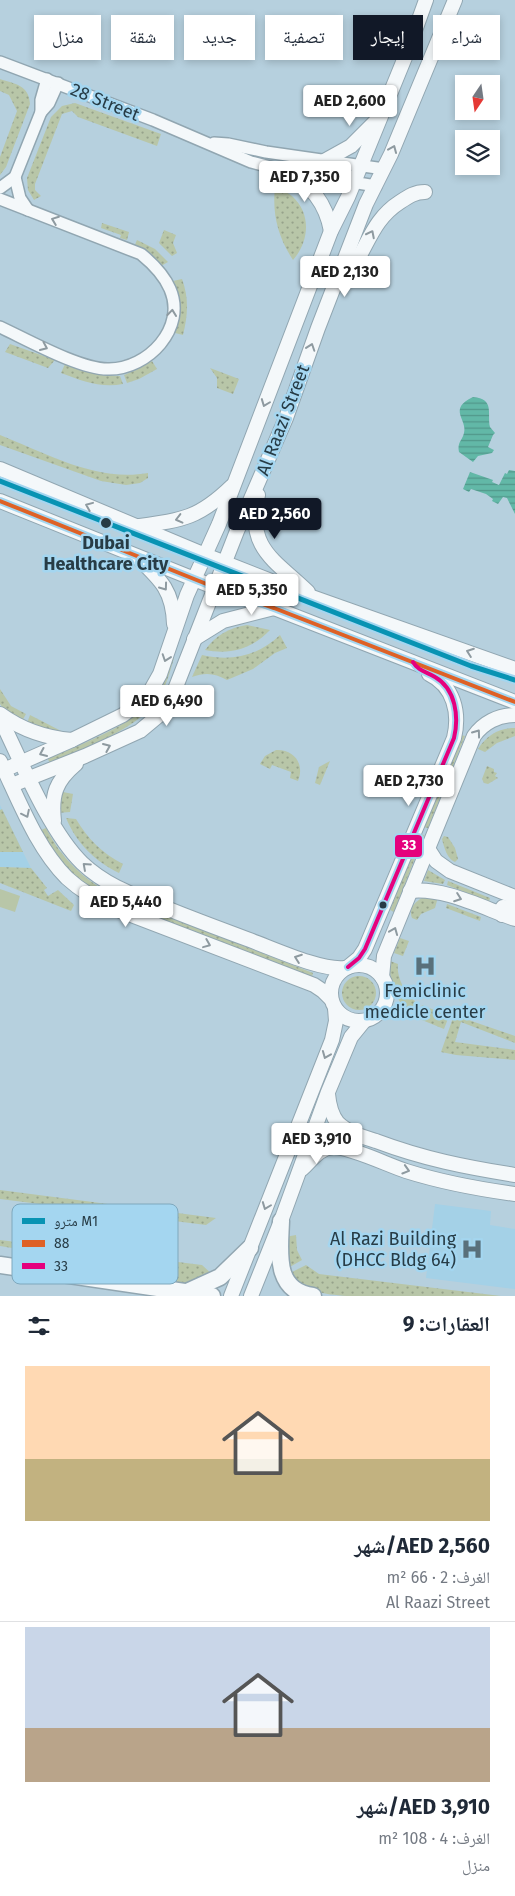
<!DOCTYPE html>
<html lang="ar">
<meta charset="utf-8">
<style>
body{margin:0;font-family:"Fira Sans","Noto Naskh Arabic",sans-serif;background:#f6f6f7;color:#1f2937;direction:rtl;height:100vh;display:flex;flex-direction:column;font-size:19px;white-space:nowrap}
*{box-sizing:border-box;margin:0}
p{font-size:16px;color:#747a83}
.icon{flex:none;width:28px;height:28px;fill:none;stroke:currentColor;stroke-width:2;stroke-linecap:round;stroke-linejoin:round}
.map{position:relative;height:1296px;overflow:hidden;direction:ltr}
.drawer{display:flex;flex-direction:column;background:#fff;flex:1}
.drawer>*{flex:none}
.banner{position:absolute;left:15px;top:15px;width:485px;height:45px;direction:rtl;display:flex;gap:10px}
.needle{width:32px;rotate:193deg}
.tools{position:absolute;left:455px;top:75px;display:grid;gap:10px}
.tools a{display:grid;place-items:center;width:45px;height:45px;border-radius:0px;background:#fff;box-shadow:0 2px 8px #0003;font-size:25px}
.price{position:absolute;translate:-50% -42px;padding:0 11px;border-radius:5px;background:#fff;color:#222;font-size:16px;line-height:32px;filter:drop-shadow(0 1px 2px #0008)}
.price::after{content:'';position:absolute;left:50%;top:30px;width:15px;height:11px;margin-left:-8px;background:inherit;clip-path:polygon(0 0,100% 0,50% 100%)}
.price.selected{background:#111827;color:#fff}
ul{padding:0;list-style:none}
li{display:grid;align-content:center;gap:10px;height:265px;padding:0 25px}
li+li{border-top:1px solid #e0e1e3}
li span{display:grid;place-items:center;height:155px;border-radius:0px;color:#555}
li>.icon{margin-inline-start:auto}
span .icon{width:90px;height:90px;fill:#fffc;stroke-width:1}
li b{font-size:21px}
h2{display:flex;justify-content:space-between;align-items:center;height:60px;padding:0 25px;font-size:21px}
.pill{padding:0 18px;border-radius:0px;background:#fff;box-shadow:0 2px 8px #0003;font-size:18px;line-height:45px}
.pill.selected{background:#111827;color:#fff}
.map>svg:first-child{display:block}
</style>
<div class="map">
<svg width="515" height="1296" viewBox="0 0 515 1296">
<defs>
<pattern id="grass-dots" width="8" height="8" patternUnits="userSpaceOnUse" patternTransform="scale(1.25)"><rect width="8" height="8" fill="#b8c6a8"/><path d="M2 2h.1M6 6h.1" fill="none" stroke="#96a28b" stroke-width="1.8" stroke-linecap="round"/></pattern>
<pattern id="water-rules" width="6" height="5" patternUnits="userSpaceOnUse" patternTransform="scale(1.25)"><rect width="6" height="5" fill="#62b8a7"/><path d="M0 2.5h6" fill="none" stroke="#51978a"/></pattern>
</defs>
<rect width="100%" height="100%" fill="#b6d0de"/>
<!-- built -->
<g fill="#a4d1e7">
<path d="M0,805L23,852L31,868L0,867Z"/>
<path d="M435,1204L491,1211L490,1225L515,1229V1289L426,1278Z"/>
</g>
<!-- grass -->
<g fill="url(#grass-dots)">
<path d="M0,79C15,84 29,85 30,104L6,167L0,175V157L17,111L9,95L0,91Z"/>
<path d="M75,103L161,134L157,146L78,117L72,111L62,114L35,184V190L41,196L34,200L28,190L27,178L51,117L62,106Z"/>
<path d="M275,187C280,190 287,192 292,196C312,214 309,242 293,260C278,237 272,214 275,187Z"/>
<path d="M102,223L129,232L127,240L120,238L121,235L101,228Z"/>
<path d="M164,230L176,235L173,243L177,253L172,256L159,243Z"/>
<path d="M137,240L155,249L168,262L161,266L134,247Z"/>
<path d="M182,279C189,298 188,315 183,335L175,333C179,314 181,299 173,281Z"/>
<path d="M10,344L55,360L48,368L5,352Z"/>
<path d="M152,361L157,369L139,379L127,383L124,375L136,370Z"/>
<path d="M65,364L101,375L120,376L123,384C100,388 82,381 61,373Z"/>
<path d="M210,368L239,379L233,394L217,388V378Z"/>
<path d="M0,435C48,454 96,482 148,473V478L140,483L126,485L101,481L0,445Z"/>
<path d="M247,625L270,630C252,649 231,655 205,650C216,635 229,628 247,625Z"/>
<path d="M280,635L287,648L275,653L253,669L227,680C215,673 205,672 192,677L202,655C232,662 258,656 280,635Z"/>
<path d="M170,657L174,658C170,672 166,686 159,698C139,729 82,749 50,764L48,759C80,744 143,723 158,690C163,680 166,668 170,657Z"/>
<path d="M0,689L11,706L26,714L21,723L2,707L0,704Z"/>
<path d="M30,715L65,733L26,726Z"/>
<path d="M515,728V736L497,743L485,752L478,749C487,735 499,728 515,728Z"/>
<path d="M461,735L465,736L428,828L423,827Z"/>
<path d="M276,750C294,749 305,764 298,781L290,778L291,772L272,765L270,769L260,764L265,756Z"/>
<path d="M330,761L320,785L315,783L319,767Z"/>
<path d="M487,766L494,769V772L497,773L495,776L498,778L488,784L484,783L482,779Z"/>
<path d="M58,791L73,794L70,812L57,813Z"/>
<path d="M2,809L23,852H0V810Z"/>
<path d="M66,818L76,819C88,839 102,853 123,864L119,873C95,861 77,844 66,818Z"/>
<path d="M46,828C61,858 83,879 113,895L313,973L312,977L104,897C71,875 61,864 41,830Z"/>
<path d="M420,834L424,835L394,912L390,910Z"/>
<path d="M444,836L448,837L455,848L458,859L455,862C447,859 444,847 442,839Z"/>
<path d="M0,867L31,868L47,888L44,890L48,896L58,890L74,905L71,911L0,883Z"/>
<path d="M428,870L445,880L443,884L424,881Z"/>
<path d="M448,881L490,898L489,902L447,885Z"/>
<path d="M426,896L438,897L435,908L421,914L417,920L412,918C408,907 417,900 426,896Z"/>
<path d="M447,904L481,917L480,921L446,908Z"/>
<path d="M400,938L409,941L403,956L394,953Z"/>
<path d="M390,961L398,964C396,975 405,995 415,1001L411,1012C396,1005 388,977 390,961Z"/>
<circle cx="359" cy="993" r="17"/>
<path d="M422,1005L449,1016L444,1029L417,1018Z"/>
<path d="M454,1015L515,1036V1043L461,1022L455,1042L515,1050V1060L456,1055L441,1052Z"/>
<path d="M0,1190L216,1218L206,1225L0,1199Z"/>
<path d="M296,1235L297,1250L302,1260L288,1268L285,1237Z"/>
<path d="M0,1240L202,1265L214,1276L183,1285L85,1260L0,1246Z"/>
<path d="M306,1265L319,1274L501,1296H347C323,1294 307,1293 290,1273Z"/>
</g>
<!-- pitch -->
<path fill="#b8c6a8" d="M0,889L20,896L15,912L0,907Z"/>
<!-- water -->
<g fill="url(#water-rules)">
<path d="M473,397C495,399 487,413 490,427L495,433L493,435L488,447L494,450L492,453L478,456L473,462L459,452C457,442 462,441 464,433C468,420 447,409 473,397Z"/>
<path d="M509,470L515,471V514L507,498L503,497L498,504L492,501L493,499L486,494L471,489L469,492L463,489L470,472L493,480L492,482L499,485L505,473L507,474Z"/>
</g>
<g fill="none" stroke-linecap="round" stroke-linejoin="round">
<!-- minor casing -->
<g stroke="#91a6b1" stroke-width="14">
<g id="minor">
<path d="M0,62L153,120L251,162L286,171L376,186"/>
<path d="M41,112L49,103L58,83"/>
<path d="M214,143L228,144L266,152L384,169"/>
<path d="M15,177L20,198L28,210"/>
<path d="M0,188L15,177L41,112V100L47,79"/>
<path d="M0,199L141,254C152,263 164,275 170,289C187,328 148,369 109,369C81,370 26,339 0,327"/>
</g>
</g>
<!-- tertiary casing -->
<g stroke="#91a6b1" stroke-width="16">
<g id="tertiary">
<path d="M324,161L351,146L375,122"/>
<path d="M286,171C311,184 326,203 331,231"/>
<path d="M340,282C367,257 367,223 400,202C409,196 415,192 425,192"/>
<path d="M0,469L205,555L312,597L515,669"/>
<path d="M258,495C246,549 275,560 308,592"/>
<path d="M0,501L214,587L274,608L515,702"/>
<path d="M139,526C183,520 199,518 232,486"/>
<path d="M138,558C161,580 173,591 174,624"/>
<path d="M194,639L223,621L274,608"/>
<path d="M0,714C22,730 45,738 72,740"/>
<path d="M0,718C21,761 49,831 82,863C106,886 136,896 166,908C193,919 220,929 247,939C272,948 321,971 345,968"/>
<path d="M0,761C19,800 36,847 67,878C81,891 96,899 113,908L314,985L323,991L331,999"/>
<path d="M4,770L72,740L123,715L139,703L151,690L160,674L187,595L219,524L331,231L348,197L408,50L426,0"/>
<path d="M12,785L85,756L140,731L158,716L172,697L237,531L286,418L318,328L366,204L391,154L455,0"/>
<path d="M54,821C51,794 56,781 76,764"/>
<path d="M427,847L436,861L450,871L515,897"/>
<path d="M410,891C444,887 483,908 515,919"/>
<path d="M502,915L501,910L503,907L515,908"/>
<circle cx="359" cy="993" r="28"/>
<path d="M348,967L359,958L365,949L454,738C460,713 454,686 429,674"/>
<path d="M382,977L384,956L474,736C483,723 498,715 515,715"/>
<path d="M328,1094C329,1105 331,1115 338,1123C348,1133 364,1137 376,1141C424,1159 465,1167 515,1175"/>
<path d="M302,1169C311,1161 319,1148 333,1147C348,1146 388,1165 406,1171C441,1182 478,1189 515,1194"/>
<path d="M231,1296L332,1040L336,1021L335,1008"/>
<path d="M251,1296L281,1221L328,1092L351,1037L364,1021"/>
</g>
</g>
<!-- secondary casing -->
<g stroke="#91a6b1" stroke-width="19">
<g id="secondary">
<path d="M281,1221C280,1251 273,1291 313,1296"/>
<path d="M0,1265L212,1296"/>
<path d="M187,1292L220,1277L250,1248"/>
</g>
</g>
<!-- minor -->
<use href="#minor" stroke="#f4f8fa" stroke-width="11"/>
<!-- tertiary -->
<use href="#tertiary" stroke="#f4f8fa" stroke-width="14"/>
<!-- secondary -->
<use href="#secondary" stroke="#f4f8fa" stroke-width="16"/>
<!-- bus-1 casing -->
<g stroke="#a4d6f0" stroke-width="8">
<path id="bus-1" d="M0,501L214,587L274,608L515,702"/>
</g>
<!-- bus-2 casing -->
<g stroke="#a4d6f0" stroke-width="8">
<path id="bus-2" d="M348,967L359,958L365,949L454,738C459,717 456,689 435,677C427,672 418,671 413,662"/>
</g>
<!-- bus-1 -->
<use href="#bus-1" stroke="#de6126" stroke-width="4"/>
<!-- bus-2 -->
<use href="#bus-2" stroke="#e5007d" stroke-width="4"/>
<!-- metro-1 casing -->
<g stroke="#a4d6f0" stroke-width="9">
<path id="metro-1" d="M0,481L471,666L515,680"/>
</g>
<!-- metro-1 -->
<use href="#metro-1" stroke="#0893b3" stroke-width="5"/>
</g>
<!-- one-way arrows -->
<defs><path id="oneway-chevron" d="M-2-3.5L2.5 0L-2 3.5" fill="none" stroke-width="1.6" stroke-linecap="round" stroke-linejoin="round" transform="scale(1.25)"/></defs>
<g stroke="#8e9aa0">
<use href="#oneway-chevron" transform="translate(393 149) rotate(-67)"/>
<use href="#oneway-chevron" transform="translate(55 220) rotate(-159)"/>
<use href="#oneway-chevron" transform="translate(371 234) rotate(-63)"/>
<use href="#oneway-chevron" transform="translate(172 313) rotate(-84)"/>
<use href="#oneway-chevron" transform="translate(44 347) rotate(24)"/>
<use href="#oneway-chevron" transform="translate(311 347) rotate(-71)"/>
<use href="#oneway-chevron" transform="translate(265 403) rotate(111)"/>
<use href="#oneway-chevron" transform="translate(89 506) rotate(-158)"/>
<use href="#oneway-chevron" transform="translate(179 519) rotate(166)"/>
<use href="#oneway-chevron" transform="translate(164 587) rotate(54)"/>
<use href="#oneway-chevron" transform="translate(470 652) rotate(-160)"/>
<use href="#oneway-chevron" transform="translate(166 658) rotate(109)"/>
<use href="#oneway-chevron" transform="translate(477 733) rotate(-54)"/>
<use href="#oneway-chevron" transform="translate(107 747) rotate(-23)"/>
<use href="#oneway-chevron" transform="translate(43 753) rotate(156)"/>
<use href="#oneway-chevron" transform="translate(26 814) rotate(64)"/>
<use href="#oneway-chevron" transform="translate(86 866) rotate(-138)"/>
<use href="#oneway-chevron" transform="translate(458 898) rotate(20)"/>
<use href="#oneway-chevron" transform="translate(394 931) rotate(-68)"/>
<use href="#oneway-chevron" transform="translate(207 944) rotate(22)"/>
<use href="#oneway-chevron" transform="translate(298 958) rotate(-160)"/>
<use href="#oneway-chevron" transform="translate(326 1055) rotate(112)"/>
<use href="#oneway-chevron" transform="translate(406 1170) rotate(17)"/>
<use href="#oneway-chevron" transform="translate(266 1206) rotate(111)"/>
</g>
<!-- icons -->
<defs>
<g id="hospital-bare" transform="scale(1.725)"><path d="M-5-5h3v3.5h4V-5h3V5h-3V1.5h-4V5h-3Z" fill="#59707b" stroke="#a4d6f0" stroke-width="2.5" paint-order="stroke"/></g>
</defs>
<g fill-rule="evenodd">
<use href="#hospital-bare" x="425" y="966"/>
<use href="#hospital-bare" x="472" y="1249"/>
</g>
<!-- markers -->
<g fill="#273c46" stroke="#a4d6f0" stroke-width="2">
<circle cx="106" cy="523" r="6"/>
<circle cx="383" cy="905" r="4.5"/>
</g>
<g text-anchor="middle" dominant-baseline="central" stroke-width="5" stroke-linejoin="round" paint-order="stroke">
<!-- street labels -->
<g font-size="18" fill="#273c46" stroke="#a4d6f0">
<text transform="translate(105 102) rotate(22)">28 Street</text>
<text transform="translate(283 420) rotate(-69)">Al Raazi Street</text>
</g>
<!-- stop labels -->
<g font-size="18" font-weight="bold" fill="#273c46" stroke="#a4d6f0">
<text x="106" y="543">Dubai<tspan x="106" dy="21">Healthcare City</tspan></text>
</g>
<!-- poi labels -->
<g font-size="18" fill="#273c46" stroke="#a4d6f0">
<text x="425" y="991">Femiclinic<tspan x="425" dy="21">medicle center</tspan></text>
<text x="456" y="1239" text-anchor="end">Al Razi Building<tspan x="456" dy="21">(DHCC Bldg 64)</tspan></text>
</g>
</g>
<!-- legend -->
<rect x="12" y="1204" width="166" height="80" rx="8" fill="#a4d6f0" stroke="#7ea8bd" stroke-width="1"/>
<rect x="22" y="1218" width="23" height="6" fill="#0893b3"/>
<rect x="22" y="1240" width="23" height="7" fill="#de6126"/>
<rect x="22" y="1263" width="23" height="6" fill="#e5007d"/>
<g font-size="14" fill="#273c46">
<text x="54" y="1226">مترو M1</text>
<text x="54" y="1248">88</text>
<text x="54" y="1271">33</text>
</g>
<rect stroke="#a4d6f0" stroke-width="2" x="394" y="834" width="29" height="24" rx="5" fill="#e5007d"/>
<g font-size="14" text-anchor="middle" font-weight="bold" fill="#fff">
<text x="409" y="850">33</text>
</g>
</svg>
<div class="tools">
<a><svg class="needle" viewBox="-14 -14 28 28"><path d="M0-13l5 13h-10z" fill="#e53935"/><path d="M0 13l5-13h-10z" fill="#747a83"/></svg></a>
<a><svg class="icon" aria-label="layers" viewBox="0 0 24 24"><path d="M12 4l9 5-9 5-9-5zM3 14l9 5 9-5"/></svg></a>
</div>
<b class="price" style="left:350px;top:127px">AED 2,600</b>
<b class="price" style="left:305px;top:203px">AED 7,350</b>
<b class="price" style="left:345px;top:298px">AED 2,130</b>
<b class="price selected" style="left:275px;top:540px">AED 2,560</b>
<b class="price" style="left:252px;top:616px">AED 5,350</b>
<b class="price" style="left:167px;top:727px">AED 6,490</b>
<b class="price" style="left:409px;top:807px">AED 2,730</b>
<b class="price" style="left:126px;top:928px">AED 5,440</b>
<b class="price" style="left:317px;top:1165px">AED 3,910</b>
<div class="banner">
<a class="pill">شراء</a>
<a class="pill selected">إيجار</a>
<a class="pill">تصفية</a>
<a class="pill">جديد</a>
<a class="pill">شقة</a>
<a class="pill">منزل</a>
</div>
</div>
<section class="drawer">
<h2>العقارات: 9<svg class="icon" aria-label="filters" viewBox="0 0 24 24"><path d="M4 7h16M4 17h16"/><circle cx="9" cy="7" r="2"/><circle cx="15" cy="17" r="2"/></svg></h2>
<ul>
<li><span style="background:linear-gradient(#ffd9b3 60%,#c2b280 0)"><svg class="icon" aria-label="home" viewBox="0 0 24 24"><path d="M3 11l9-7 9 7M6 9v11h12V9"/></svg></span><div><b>AED 2,560/شهر</b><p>الغرف: 2 · 66 m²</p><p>Al Raazi Street</p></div></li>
<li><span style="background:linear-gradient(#c9d6e8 65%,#b9a48a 0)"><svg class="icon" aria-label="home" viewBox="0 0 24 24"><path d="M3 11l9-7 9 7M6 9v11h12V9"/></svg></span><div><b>AED 3,910/شهر</b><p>الغرف: 4 · 108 m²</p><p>منزل</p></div></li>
</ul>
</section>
